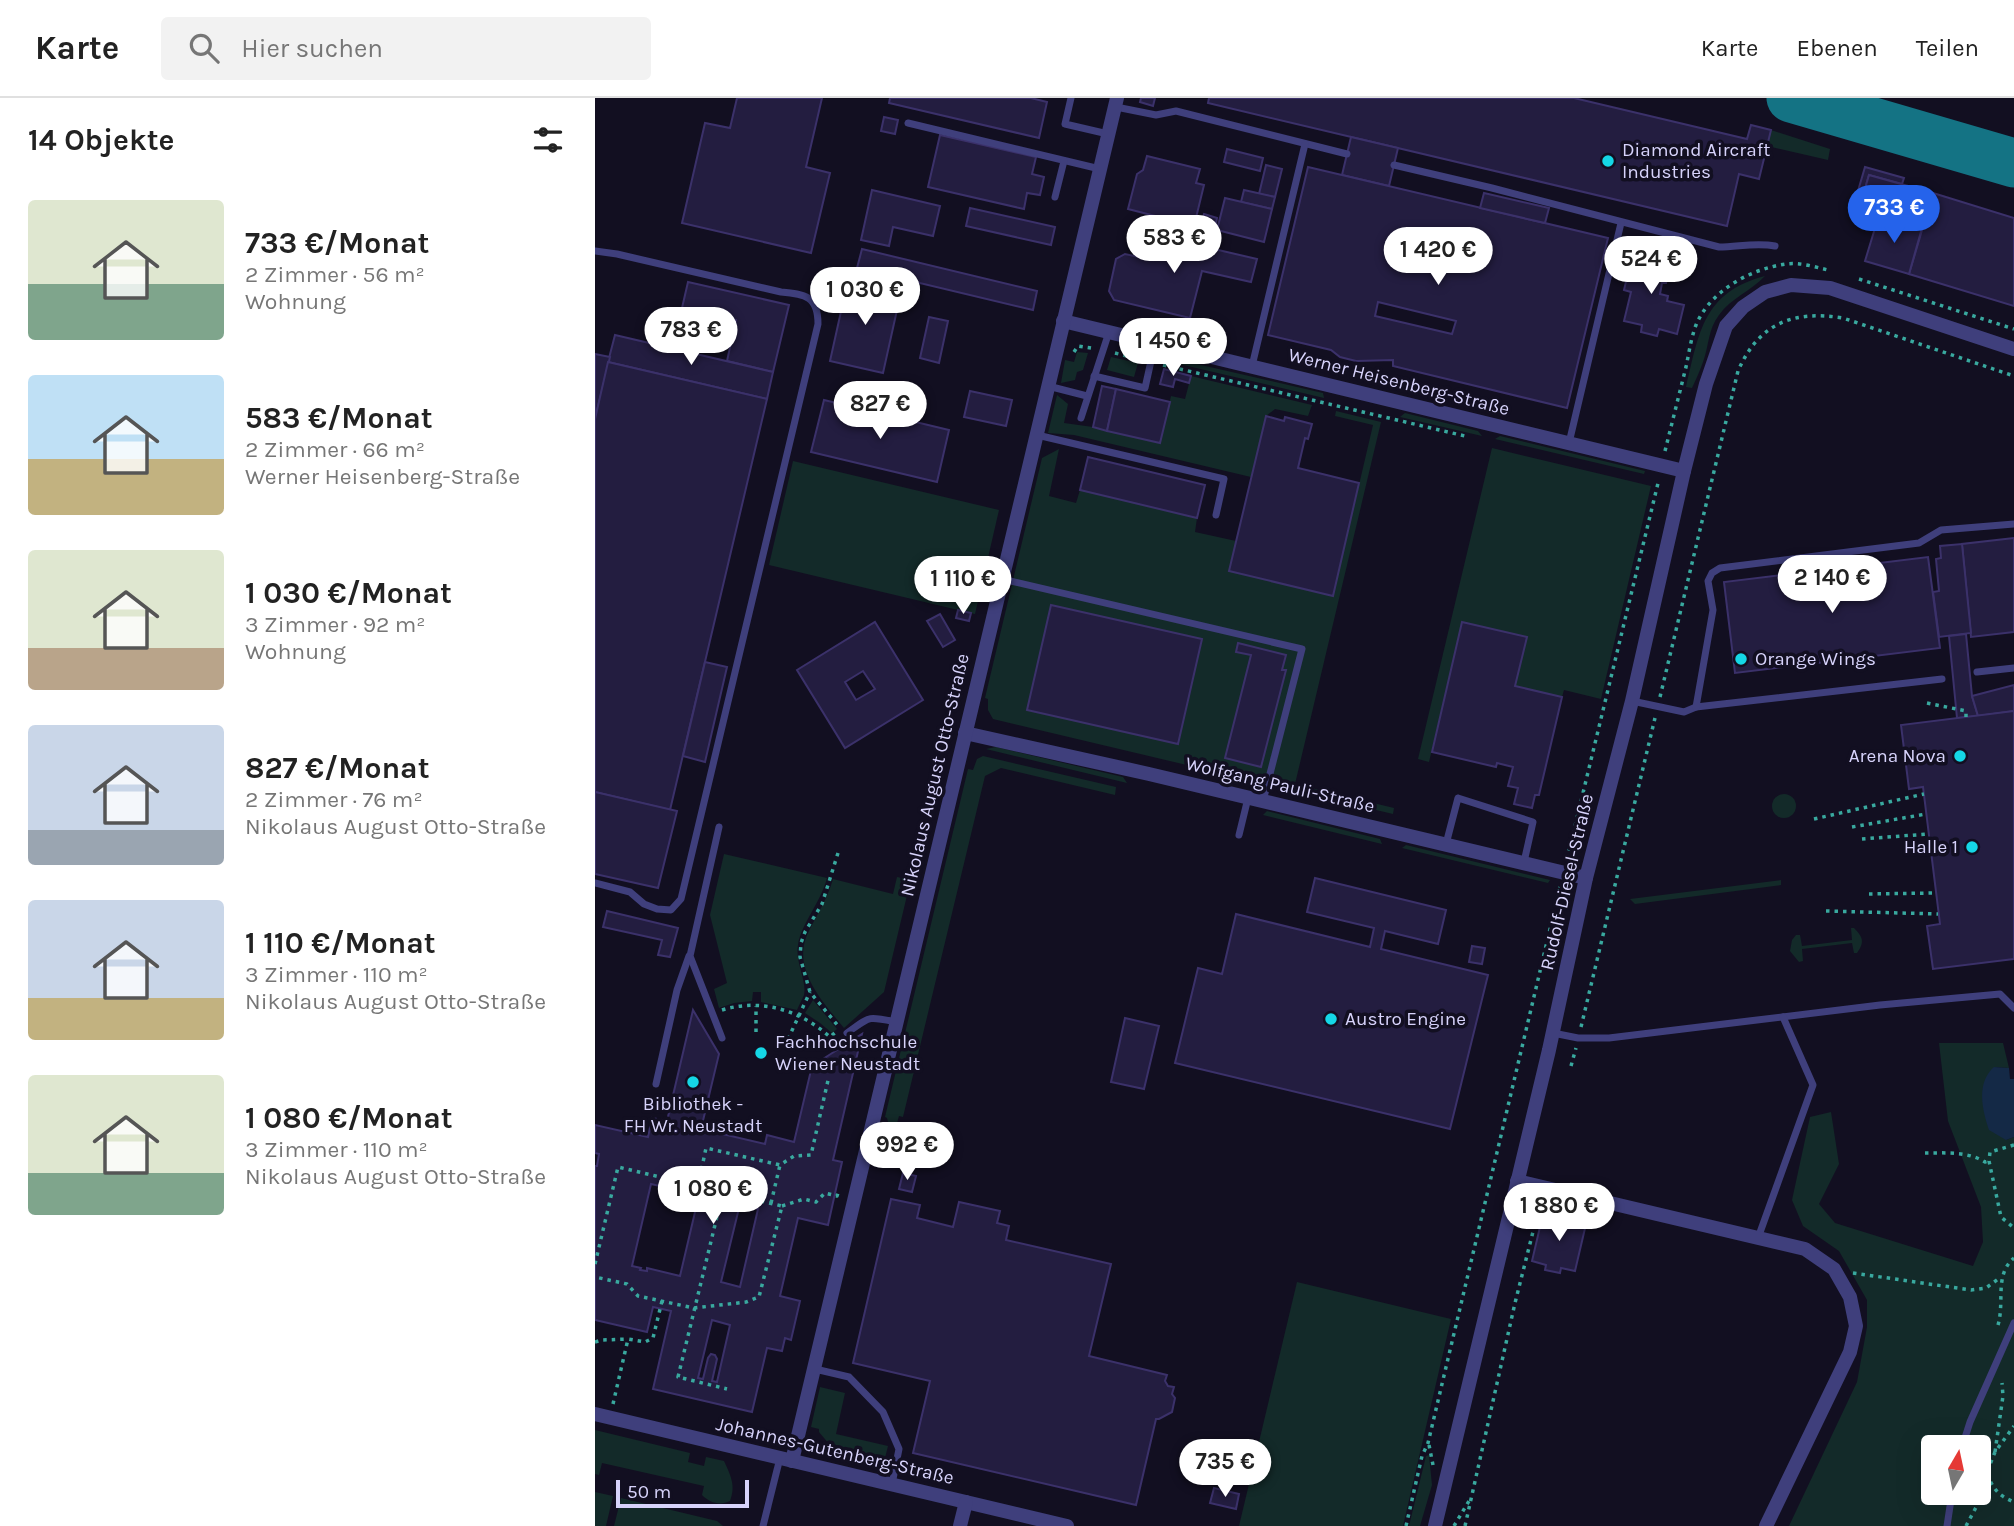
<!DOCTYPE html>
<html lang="de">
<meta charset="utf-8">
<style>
body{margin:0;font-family:Karla,sans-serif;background:#f2f2f2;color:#222;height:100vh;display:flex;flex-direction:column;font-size:26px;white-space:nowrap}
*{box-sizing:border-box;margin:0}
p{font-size:23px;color:#767676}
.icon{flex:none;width:38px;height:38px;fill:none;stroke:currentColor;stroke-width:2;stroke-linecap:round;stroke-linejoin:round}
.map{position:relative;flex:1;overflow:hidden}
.side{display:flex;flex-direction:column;background:#fff;width:595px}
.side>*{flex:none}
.needle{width:46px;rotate:9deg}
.buttons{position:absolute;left:1326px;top:1337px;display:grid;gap:14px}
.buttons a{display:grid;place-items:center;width:70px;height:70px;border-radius:7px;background:#fff;box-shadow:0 7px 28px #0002;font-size:35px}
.scale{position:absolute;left:21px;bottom:18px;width:133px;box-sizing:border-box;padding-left:7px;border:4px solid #d7d3fb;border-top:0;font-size:19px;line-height:24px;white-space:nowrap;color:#d7d3fb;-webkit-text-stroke:5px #120f21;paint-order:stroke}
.price{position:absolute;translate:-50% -60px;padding:0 16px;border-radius:24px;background:#fff;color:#222;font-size:23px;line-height:46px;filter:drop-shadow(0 2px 4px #0008)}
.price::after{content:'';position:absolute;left:50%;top:42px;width:21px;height:16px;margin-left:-10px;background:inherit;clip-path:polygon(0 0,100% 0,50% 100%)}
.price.active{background:#2563eb;color:#fff}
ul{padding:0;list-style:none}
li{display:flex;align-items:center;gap:21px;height:175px;padding:0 28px}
li span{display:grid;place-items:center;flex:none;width:196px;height:140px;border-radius:7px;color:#555}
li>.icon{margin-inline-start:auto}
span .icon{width:84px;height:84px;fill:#fffc;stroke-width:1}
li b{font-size:30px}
h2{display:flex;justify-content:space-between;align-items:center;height:84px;padding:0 28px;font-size:30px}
header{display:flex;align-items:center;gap:42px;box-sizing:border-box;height:98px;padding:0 35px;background:#fff;border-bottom:2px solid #e0e0e0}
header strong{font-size:33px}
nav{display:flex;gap:38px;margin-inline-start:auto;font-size:24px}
.search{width:490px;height:63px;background:#f2f2f2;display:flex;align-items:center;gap:18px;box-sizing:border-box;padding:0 24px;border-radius:7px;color:#767676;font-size:26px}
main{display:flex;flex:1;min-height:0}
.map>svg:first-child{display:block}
</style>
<header>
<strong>Karte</strong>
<div class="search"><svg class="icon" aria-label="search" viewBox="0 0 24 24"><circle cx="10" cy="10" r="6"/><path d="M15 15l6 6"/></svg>Hier suchen</div>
<nav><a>Karte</a><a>Ebenen</a><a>Teilen</a></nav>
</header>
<main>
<section class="side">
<h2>14 Objekte<svg class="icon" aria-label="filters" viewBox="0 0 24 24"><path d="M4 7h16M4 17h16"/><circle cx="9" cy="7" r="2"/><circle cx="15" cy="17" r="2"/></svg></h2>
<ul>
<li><span style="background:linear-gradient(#dfe7d0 60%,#7fa58c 0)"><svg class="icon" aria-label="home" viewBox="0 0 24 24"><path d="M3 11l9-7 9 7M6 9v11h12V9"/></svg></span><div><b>733 €/Monat</b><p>2 Zimmer · 56 m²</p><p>Wohnung</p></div></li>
<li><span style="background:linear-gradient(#bfe0f5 60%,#c2b280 0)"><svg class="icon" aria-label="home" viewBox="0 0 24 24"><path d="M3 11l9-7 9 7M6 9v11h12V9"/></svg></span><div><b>583 €/Monat</b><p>2 Zimmer · 66 m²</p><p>Werner Heisenberg-Straße</p></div></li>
<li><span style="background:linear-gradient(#dfe7d0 70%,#b9a48a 0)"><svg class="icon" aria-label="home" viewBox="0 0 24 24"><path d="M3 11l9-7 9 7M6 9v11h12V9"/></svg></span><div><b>1 030 €/Monat</b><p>3 Zimmer · 92 m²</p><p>Wohnung</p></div></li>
<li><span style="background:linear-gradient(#c9d6e8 75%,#9aa5b1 0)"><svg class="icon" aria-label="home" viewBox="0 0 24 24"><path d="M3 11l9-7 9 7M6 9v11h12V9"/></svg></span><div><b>827 €/Monat</b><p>2 Zimmer · 76 m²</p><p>Nikolaus August Otto-Straße</p></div></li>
<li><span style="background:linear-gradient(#c9d6e8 70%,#c2b280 0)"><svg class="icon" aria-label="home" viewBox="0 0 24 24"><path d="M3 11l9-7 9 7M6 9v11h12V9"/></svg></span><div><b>1 110 €/Monat</b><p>3 Zimmer · 110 m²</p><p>Nikolaus August Otto-Straße</p></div></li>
<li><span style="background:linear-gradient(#dfe7d0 70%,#7fa58c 0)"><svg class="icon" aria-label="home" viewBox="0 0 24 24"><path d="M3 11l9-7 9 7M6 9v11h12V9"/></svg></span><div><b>1 080 €/Monat</b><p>3 Zimmer · 110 m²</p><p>Nikolaus August Otto-Straße</p></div></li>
</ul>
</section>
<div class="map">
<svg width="1419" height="1428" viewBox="0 0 1419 1428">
<rect width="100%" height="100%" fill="#120f21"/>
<!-- green -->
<g fill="#132a29" fill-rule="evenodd">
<path d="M1176,32L1235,51L1233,62L1172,48Z"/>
<path d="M1170,178C1156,193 1136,200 1124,217C1113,231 1114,248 1108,264C1105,273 1101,281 1097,290L1091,289C1104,235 1108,194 1170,178Z"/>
<path d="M482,254L493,255L488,272L482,274L480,282L466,285L470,262L479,264Z"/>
<path d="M567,258L728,295L729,300L567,262Z"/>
<path d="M516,259L543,265L539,279L512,272Z"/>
<path d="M596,278L717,307L713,318L680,311L671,318L656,379L479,337L453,335L462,297L473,306L469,325L498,329L565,345L576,298L590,301Z"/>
<path d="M741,313L786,324L700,686L799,710L798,716L398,621L393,612V601L390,600L447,360L464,351L454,398L481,405L485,392L602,420L600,434L641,443L635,473L738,498L778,327L740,318Z"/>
<path d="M810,315L883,333L887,338L805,319Z"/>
<path d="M905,338L1050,373L1049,376L900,341Z"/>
<path d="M897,350L1056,388L1006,601L969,592L967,599L920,588L931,539L867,524L834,664L823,661Z"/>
<path d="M198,363L404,412L380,516L174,467Z"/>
<path d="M401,649L528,679L532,685L391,651Z"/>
<path d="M388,658L521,689L520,697L406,670L390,678L308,1019L304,1018L300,1032L295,1031L292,1020L290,1019L373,671L378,672L382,661Z"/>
<circle cx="1189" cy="708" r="12"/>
<path d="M672,713L785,741L787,746L668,717Z"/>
<path d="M811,747L955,782L953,785L807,750Z"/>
<path d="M129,756L232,780C226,804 206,826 203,847C200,865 212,882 209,897C207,902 204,907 202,912L166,904V894H158L157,903L139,905L124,910L119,891L132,885L115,817Z"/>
<path d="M302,779L311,781L314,789L289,894L249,930C229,905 197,872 212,837C221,818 232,802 238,781L298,796Z"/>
<path d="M1186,782V787L1040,806L1035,801Z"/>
<path d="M1256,830H1259C1268,839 1270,844 1262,855H1259L1257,845L1207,851L1208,863L1204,864L1195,853L1197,842L1201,837H1205L1207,848L1257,842Z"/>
<path d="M218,902L242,931L237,935L225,925L210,915Z"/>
<path d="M1344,945H1408L1414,970L1399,969L1411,1042L1419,1039V1428H1194L1262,1284L1272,1229V1202L1244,1153L1208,1128L1197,1102L1215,1019L1236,1014L1244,1066L1224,1106L1240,1125L1378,1168L1388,1144L1386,1109L1353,1023ZM1339,1349H1384V1395H1339Z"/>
<path d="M702,1184L856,1221L808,1428H644Z"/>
<path d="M225,1289L250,1295L241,1336L293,1348L289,1364L240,1353L224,1334V1331L216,1329Z"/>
<path d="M0,1332L95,1355L93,1364L109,1368L111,1359L129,1363C136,1378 141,1388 135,1403C125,1408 115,1405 107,1397L109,1388L7,1365L4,1377L0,1376Z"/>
<path d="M834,1357L837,1387L825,1428H814L831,1358Z"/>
<path d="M0,1394L18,1398L11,1428H0Z"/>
<path d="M26,1400L122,1423L128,1428H19Z"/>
</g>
<!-- water -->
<path fill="#142946" d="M1399,969L1414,970L1415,981H1419V1039L1411,1042L1394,1032C1387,1011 1381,985 1399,969Z"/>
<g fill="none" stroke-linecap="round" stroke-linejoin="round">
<!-- taxiway -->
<path stroke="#147384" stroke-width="49" d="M1196,0L1419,65"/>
</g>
<!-- building -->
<g fill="#231d40" stroke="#3b316a" stroke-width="2" fill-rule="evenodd">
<path d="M142,0H227L211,69L235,75L216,155L87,125L110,25L135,30Z"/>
<path d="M295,0H436L452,4L444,40L294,5Z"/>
<path d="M546,0H560L558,8L545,4Z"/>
<path d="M614,0H979L1152,41L1156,27L1176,32L1164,81L1144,76L1132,128L613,5Z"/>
<path d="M289,19L303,22L300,36L286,33Z"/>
<path d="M345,37L441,59L437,76L449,79L445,97L432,95L429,111L333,89Z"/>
<path d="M756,39L803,50L794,88L747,77Z"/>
<path d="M632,51L668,60L665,73L629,64Z"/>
<path d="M552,58L605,71L601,85L609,87L599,128L533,111L542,76L548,72Z"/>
<path d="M671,67L687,71L680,99L664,96Z"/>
<path d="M713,69L1013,140L972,310L798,268V262L761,263L745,259L736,252L673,237ZM783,204L861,223L857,236L780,218Z"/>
<path d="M1270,69L1309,80L1307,86L1274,77L1264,111L1258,110Z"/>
<path d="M1274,77L1313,88L1303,123L1264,111Z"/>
<path d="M1313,88L1338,95L1327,130L1303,123Z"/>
<path d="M277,92L345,108L338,138L298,129L294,148L266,142Z"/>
<path d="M649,92L680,99L677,111L646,104Z"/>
<path d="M889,95L954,110L950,125L885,110Z"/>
<path d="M1338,95L1419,120V208L1314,176Z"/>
<path d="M630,100L677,111L669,144L622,132Z"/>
<path d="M375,110L460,129L456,147L371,128Z"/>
<path d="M609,116L622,120L619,135L605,132Z"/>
<path d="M1284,117L1327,130L1314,176L1270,163Z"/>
<path d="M563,138L662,161L656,184L607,173L595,220L519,202L514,193L521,161L530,156L558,162Z"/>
<path d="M267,151L442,193L438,212L262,170Z"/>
<path d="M1038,154L1076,163L1071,185H1067L1065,196L1073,198L1072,203L1089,207L1082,236L1064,231L1062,238L1046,234L1047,227L1029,223L1036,194L1029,192Z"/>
<path d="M253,182L306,194L288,275L235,263Z"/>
<path d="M93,184L194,207L178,274L132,263L141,222L87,210Z"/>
<path d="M334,219L353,223L344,265L325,260Z"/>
<path d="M20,237L178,274L172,301L13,264Z"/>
<path d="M0,256L15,259L0,321Z"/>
<path d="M13,264L172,301L75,712L0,694V321Z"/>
<path d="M569,271L596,278L594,285L580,281L578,289L565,286Z"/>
<path d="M507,288L521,291L512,333L498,329Z"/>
<path d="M521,291L575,304L565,345L512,333Z"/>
<path d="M375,293L417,302L411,328L369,319Z"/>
<path d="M229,302L354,332L342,384L216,354Z"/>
<path d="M671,318L689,323L690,319L717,326L713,341L710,340L703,370L764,385L738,498L634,473Z"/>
<path d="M493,359L610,387L602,420L485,392Z"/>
<path d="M1419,440V534L1376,539L1367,446Z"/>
<path d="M1367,446L1376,535L1344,539L1338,494L1344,493L1341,461L1346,460L1345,448Z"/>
<path d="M1333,459L1345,550L1140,575L1129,484Z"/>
<path d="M456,507L607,541L583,646L432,612Z"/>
<path d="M363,512L376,515L374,523L361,520Z"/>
<path d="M345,516L360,542L348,549L332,523Z"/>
<path d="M280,524L328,602L250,650L202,572ZM268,573L280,591L261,602L250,584Z"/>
<path d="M867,524L932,539L920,588L967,599L944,697H940L937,710L919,706L923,690L913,688L918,669L902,665L901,669L837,654Z"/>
<path d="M1371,536L1377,598L1383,618L1362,620L1354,538Z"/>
<path d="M643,545L691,557L687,572H691L666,669L630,660L656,557L641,554Z"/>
<path d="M110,564L132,569L110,664L88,658Z"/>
<path d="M1419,587V613L1383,618L1377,598Z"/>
<path d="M1419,613V861L1338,871L1332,828L1345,826L1328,689L1314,691L1306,627Z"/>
<path d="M0,694L82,713L63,790L0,776Z"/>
<path d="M720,780L851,812L843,846L790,833L786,851L893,877L855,1031L580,965L603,870L627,876L641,816L775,849L779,830L712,814Z"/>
<path d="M12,813L83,830L75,859L63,857L67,842L8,829Z"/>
<path d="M877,848L890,850L887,866L874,864Z"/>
<path d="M98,912L124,956L106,1031L170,1046L172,1037L199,1044L217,968L267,936L238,1062L247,1064L233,1127L203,1120L185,1198L205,1203L196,1242L190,1240L187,1253L172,1250L157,1314L58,1291L76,1213L58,1209L52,1234L0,1222V1068H2L4,1056L0,1055V1027L53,1039L57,1020L72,1023ZM56,1086L104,1097L85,1178L52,1170V1173L45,1172L46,1170L37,1168ZM145,1106L163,1111L145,1189L126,1184ZM117,1222L135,1227L122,1284L117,1283L122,1261L120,1257L116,1256L113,1260L108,1281L103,1280Z"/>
<path d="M530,920L564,928L549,991L516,984Z"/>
<path d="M308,1075L321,1078L317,1094L304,1091Z"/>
<path d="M296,1101L325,1107L322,1120L358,1129L364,1104L405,1113L402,1125L414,1128L411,1142L516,1166L494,1258L572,1277L570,1283L573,1288L579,1289L577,1296L580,1300L577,1314L564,1321H561L541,1407L318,1355L335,1283L258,1265Z"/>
<path d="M964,1114L978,1118L977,1123L991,1126L980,1173L966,1170L965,1175L950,1172L951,1167L937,1163L948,1116L962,1120Z"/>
<path d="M619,1390L644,1396L641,1411L615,1405Z"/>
</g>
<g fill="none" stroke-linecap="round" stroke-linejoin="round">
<!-- path -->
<g stroke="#39a99f" stroke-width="3.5" stroke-dasharray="3.5 5" stroke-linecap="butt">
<path d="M1264,181L1419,231"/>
<path d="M479,254L483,248L496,250"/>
<path d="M520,255L543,261"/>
<path d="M568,267L870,338"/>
<path d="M1070,353C1077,325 1084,297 1091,269C1094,255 1096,240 1101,227C1115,193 1155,171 1191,166C1205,164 1220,169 1233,172"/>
<path d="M1065,599L1143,273C1164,225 1198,212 1248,220L1419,278"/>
<path d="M1332,605L1371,613V619"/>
<path d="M1219,721L1329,696"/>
<path d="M1257,729L1331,716"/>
<path d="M1267,741L1333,736"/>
<path d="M243,755L227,806L210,834L206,845L205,859L215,894L244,929"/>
<path d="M972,761L1064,381"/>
<path d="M1274,796L1341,795"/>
<path d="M1231,813L1343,816"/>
<path d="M127,912C166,900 205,912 235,939L241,934"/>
<path d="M986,929L1060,620"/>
<path d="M161,934V908"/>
<path d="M193,941L215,894"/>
<path d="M976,968L981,950"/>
<path d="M1419,1047L1395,1054L1394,1063L1406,1119L1419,1130"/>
<path d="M1330,1055C1350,1055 1372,1053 1390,1064L1394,1063"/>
<path d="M103,1088L111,1050L185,1067L199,1058L216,1057L234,978"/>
<path d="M128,1094L83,1279L132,1291"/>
<path d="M176,1105L185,1067"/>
<path d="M187,1108L209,1101L221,1104L230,1095L242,1098L243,1095"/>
<path d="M0,1166L23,1069L187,1108L164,1199L151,1204L99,1210L43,1198L32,1186L0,1179"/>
<path d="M1258,1175L1376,1192L1391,1190L1406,1179"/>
<path d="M1403,1227C1410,1203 1399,1177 1419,1160"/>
<path d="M0,1244L7,1242L33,1241"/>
<path d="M18,1306L33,1241L50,1244L58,1240L67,1203"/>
<path d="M834,1347L838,1367"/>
<path d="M1400,1354L1408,1298L1407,1285"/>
<path d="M1392,1376C1398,1391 1404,1398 1419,1404"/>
<path d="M811,1428L827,1358L833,1345L965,789"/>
<path d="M859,1428L874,1403"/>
<path d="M870,1428L920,1205L946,1102"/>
<path d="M1371,1428L1385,1402L1392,1374L1400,1354L1419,1328"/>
</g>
<!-- lane -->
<g stroke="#3f3f7c" stroke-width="7">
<path d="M476,0L470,26L513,36"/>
<path d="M521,9L561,17L581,13L752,56"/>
<path d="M313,25L505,71"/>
<path d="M799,67L897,90L1124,149C1143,149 1161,144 1180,148"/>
<path d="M460,99L469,63"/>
<path d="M0,153L22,156L186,194C210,196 223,198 223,226L86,801L76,812L62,811L49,806L35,794L0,785"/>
<path d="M657,268L710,46"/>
<path d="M499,278L550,290L560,245"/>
<path d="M453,288L492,298"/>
<path d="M486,320L514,234"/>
<path d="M442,337L629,381L621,417"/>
<path d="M974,345L1026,125"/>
<path d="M407,481L707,551L668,703"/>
<path d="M1382,574L1419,570"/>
<path d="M1037,603L1089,614L1101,609L1347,581"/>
<path d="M1101,609L1118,512L1113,483L1117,475L1125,470L1324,445L1346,432L1419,426"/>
<path d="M124,729L95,858L127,940"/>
<path d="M644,737L653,700"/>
<path d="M851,746L863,700L938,724L929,764"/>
<path d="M252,935C276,918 272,918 301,924"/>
<path d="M958,935L983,940H1014L1285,907L1405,896L1419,910"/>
<path d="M61,986L82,892L94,858"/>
<path d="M276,1033L325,1046"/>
<path d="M273,1045L322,1057"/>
<path d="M1163,1140L1218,987L1188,919"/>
<path d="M220,1271L254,1279L288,1314L304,1351L297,1386"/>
<path d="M1367,1349L1375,1324L1419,1225"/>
<path d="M168,1428L185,1360"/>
<path d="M1352,1428L1357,1395"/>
</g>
<!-- street -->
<g stroke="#3f3f7c" stroke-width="14">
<path d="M468,223L1089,373"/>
<path d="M370,635L554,676L991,780"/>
<path d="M922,1083L1210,1151L1239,1171L1255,1199L1261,1228L1255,1254L1171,1428"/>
<path d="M0,1316L472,1428"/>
<path d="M197,1363L522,0"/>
<path d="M365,1428L371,1404"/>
<path d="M840,1428L954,952L991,780L1037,603L1089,373L1111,286L1131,228L1148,209L1170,194L1196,187L1235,190L1419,251"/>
</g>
</g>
<!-- markers -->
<g fill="#15d7e6" stroke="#120f21" stroke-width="2.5">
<circle cx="1013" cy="63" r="7"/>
<circle cx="1146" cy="561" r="7"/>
<circle cx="1365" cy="658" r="7"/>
<circle cx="1377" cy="749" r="7"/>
<circle cx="736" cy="921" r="7"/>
<circle cx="166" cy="955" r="7"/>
<circle cx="98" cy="984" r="7"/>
</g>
<g text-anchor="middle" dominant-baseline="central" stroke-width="7" stroke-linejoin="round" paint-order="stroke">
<!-- poi labels -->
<g font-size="19" fill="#d7d3fb" stroke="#120f21" text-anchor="start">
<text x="1027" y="52">Diamond Aircraft<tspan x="1027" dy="22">Industries</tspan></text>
<text x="1160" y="561">Orange Wings</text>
<text x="1351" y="658" text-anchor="end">Arena Nova</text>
<text x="1363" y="749" text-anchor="end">Halle 1</text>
<text x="750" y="921">Austro Engine</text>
<text x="180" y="944">Fachhochschule<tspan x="180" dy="22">Wiener Neustadt</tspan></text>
<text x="98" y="1006" text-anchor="middle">Bibliothek -<tspan x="98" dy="22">FH Wr. Neustadt</tspan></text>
</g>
<!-- street labels -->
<g font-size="19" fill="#d7d3fb" stroke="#120f21">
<text transform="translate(804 284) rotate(14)">Werner Heisenberg-Straße</text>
<text transform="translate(340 677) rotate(-77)">Nikolaus August Otto-Straße</text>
<text transform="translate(685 687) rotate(13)">Wolfgang Pauli-Straße</text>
<text transform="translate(972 784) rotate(-77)">Rudolf-Diesel-Straße</text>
<text transform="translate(240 1353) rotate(13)">Johannes-Gutenberg-Straße</text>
</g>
</g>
</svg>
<div class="buttons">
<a><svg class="needle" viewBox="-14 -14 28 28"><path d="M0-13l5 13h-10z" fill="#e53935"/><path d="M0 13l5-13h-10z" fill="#767676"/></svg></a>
</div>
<div class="scale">50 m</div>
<b class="price active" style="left:1299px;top:147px">733 €</b>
<b class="price" style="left:579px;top:177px">583 €</b>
<b class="price" style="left:843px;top:189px">1 420 €</b>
<b class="price" style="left:1056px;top:198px">524 €</b>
<b class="price" style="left:270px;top:229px">1 030 €</b>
<b class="price" style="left:96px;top:269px">783 €</b>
<b class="price" style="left:578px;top:280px">1 450 €</b>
<b class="price" style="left:285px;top:343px">827 €</b>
<b class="price" style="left:1237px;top:517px">2 140 €</b>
<b class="price" style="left:368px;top:518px">1 110 €</b>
<b class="price" style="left:312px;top:1084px">992 €</b>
<b class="price" style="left:118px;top:1128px">1 080 €</b>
<b class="price" style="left:964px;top:1145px">1 880 €</b>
<b class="price" style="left:630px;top:1401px">735 €</b>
</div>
</main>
